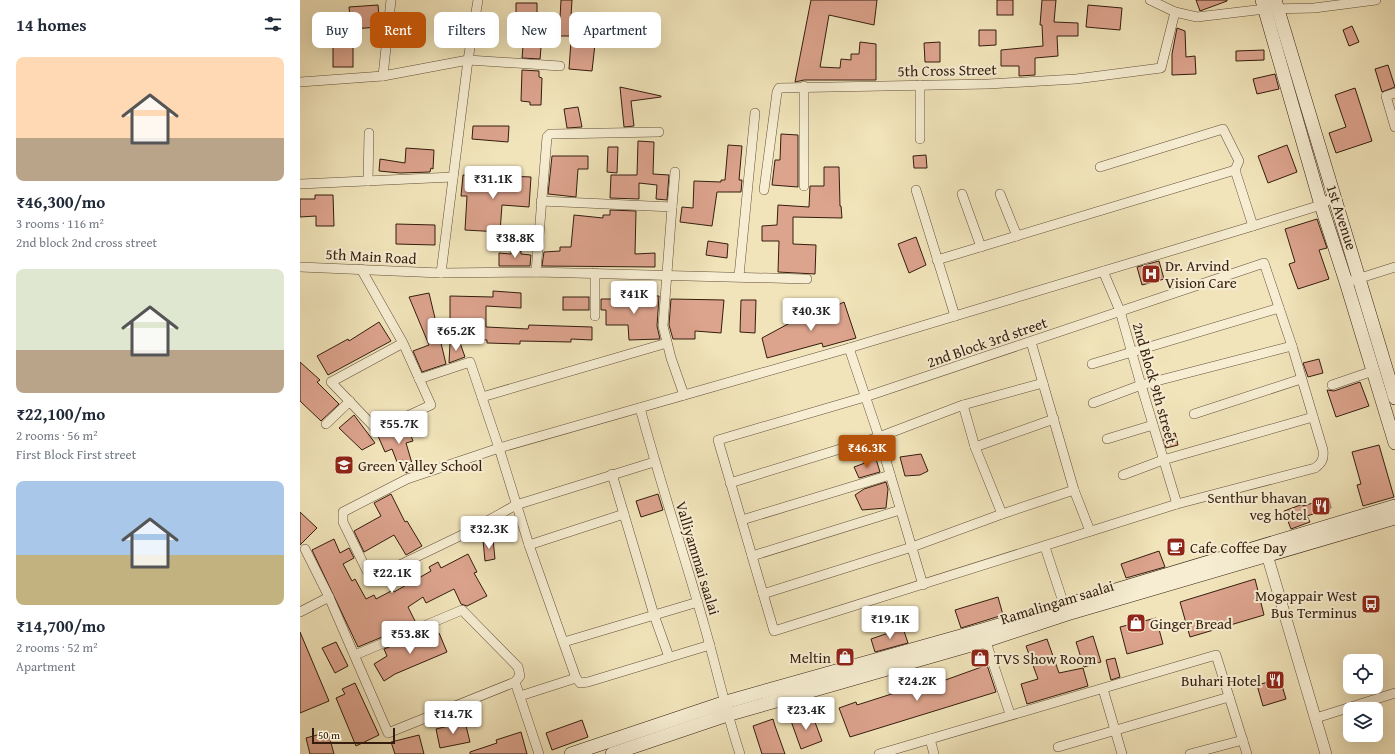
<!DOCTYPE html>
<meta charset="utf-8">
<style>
body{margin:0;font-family:"Gentium Book Plus",serif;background:#f2f2f3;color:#1f2937;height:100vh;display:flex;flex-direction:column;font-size:15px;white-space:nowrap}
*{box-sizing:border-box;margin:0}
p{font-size:13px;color:#747a83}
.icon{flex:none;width:22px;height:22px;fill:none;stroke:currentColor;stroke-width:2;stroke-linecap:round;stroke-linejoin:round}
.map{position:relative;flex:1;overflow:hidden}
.sheet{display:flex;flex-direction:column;background:#fff;width:300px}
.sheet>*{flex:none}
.hud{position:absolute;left:12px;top:12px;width:380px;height:36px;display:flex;gap:8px}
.buttons{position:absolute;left:1043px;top:654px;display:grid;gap:8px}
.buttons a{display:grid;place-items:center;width:40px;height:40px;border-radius:8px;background:#fff;box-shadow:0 4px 16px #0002;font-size:20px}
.scale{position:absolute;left:12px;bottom:10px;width:83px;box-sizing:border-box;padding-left:4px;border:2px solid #341d0e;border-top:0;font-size:11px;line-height:14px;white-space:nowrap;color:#341d0e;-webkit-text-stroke:3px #f6edd2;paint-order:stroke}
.price{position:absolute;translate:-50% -34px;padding:0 9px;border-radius:4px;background:#fff;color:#222;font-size:13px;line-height:26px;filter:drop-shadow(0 1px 2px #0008)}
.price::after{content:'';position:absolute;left:50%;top:24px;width:12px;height:9px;margin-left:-6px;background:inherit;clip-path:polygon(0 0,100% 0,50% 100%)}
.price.on{background:#b45309;color:#fff}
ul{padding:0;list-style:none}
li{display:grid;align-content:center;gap:8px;height:212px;padding:0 16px}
li span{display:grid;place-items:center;height:124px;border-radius:8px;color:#555}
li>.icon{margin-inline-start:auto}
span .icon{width:72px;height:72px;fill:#fffc;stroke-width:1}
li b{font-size:17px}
h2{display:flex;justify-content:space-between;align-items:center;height:48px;padding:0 16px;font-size:17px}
.chip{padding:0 14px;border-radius:8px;background:#fff;box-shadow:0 4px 16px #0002;font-size:14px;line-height:36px}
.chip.on{background:#b45309;color:#fff}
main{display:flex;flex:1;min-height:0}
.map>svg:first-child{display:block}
</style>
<main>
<section class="sheet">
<h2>14 homes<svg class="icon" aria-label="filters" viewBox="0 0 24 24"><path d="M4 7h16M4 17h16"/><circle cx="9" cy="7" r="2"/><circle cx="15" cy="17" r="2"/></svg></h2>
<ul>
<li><span style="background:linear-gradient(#ffd9b3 65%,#b9a48a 0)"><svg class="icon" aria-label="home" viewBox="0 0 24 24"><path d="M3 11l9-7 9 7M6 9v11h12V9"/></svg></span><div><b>₹46,300/mo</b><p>3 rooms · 116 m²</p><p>2nd block 2nd cross street</p></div></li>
<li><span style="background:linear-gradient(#dfe7d0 65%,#b9a48a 0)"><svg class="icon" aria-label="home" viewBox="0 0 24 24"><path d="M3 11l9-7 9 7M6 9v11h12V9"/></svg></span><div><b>₹22,100/mo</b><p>2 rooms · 56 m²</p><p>First Block First street</p></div></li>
<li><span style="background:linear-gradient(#a9c7e8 60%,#c2b280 0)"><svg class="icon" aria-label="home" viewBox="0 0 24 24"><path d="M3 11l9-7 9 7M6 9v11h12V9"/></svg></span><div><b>₹14,700/mo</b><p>2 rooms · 52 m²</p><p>Apartment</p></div></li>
</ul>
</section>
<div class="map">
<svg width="1095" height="754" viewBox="0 0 1095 754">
<rect width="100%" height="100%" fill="#f1e4ba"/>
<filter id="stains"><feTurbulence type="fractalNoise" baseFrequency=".005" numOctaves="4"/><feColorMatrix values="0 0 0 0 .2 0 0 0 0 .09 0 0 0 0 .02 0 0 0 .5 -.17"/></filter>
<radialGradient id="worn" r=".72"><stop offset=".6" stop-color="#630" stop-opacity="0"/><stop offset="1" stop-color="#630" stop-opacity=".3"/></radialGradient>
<!-- building -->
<g fill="#dca38d" stroke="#341d0e">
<path d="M261,0H272L271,16H278L277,36H259Z"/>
<path d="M511,0H577L574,25L529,15L520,67L540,68L541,59L551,60V54H559L560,42L576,44V80H504L495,82Z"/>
<rect x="697" y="0" width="16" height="15"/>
<path d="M742,0H756L754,22L778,23V36H757L758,56L735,58V75L719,76V66H701V50L743,46L742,25H740Z"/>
<path d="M896,0H927V1L900,11Z"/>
<path d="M216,3H237V35L242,36L240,59L222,58L224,34H216Z"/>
<path d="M78,5L80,27L51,29L49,7Z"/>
<path d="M788,5L822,8L820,30L786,27Z"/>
<path d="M1052,26L1059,42L1049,46L1043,30Z"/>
<path d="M877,28L885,31L886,57L895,56L896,74L872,75V54Z"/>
<path d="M679,30H696V45L679,46Z"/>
<path d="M271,41L295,44L292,71L269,69Z"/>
<path d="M640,42V62H625L624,43Z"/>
<rect x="33" y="46" width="20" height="21"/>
<path d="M964,50V60L936,61V51Z"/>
<path d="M1088,65L1095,87L1082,92L1075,69Z"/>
<path d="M222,70L239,71V77L242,78L241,105H230V102L221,101Z"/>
<path d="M975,74L979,89L957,94L953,79Z"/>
<path d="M320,87L361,96V97L331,101L334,126L324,127Z"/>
<path d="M1055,88L1072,141L1036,153L1029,133L1046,127L1035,95Z"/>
<path d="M278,107L282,127L267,128L264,109Z"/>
<path d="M173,126H209L208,142L172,139Z"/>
<path d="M481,134L498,135V187L472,185L475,160H480Z"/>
<path d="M338,141L354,142L353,174L369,175L367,200L356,199L357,185L339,183V199L310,198L311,175H337Z"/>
<path d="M428,145L442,146L439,180H442L441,192H417L412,226L380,222L382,207L393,208L394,181L421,182V180H425Z"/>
<path d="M987,145L997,172L968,183L958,156Z"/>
<path d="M308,147H318L317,173L307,172Z"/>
<path d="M106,148L134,150L133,169L131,168L130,172L100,173L79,171L80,159L105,163Z"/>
<path d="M626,155L627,168H614L613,156Z"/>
<path d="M252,156H288V169H278L276,197L248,194Z"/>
<path d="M524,167H539L540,206H541L542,218L493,217V244L516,245L515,274L478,272L479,241H462V226L477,225L478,205L509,207L510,186H524Z"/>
<path d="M163,175L208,178V176L231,177L229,207L202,205L200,232L165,230L167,196H161Z"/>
<path d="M15,195H33L34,226H16V216L0,217V199H15Z"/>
<path d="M310,210L336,211L335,254L355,253V267L242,266L244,252L260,251V247H271L274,215L303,218V215H310Z"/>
<path d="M1017,219L1027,248L1019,250L1029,279L998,289L989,264L995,262L985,229Z"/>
<path d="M96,224L135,225V245L96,244Z"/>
<path d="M616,237L626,265L609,273L598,244Z"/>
<path d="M408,241L428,244L427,258L406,255Z"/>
<path d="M211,250L221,251V254L231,255L230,266H199V253L211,254Z"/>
<path d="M859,261L864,279L842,285L837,267Z"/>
<path d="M193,291L221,293V308L186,306V327L228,329L229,325L292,327V340L271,339V342L220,341V344L187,343V340L157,339V327H150V296L193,297Z"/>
<path d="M129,293L146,364L122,372L113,351L129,345L109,297Z"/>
<path d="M328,295L359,296L357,326L360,339L329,340L328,325H306V310H301V299H328Z"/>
<rect x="263" y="297" width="26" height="13"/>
<path d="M371,299L424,300L421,333L395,331V339H373L369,325Z"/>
<path d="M441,300H456L455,333L440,332Z"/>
<path d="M544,302L556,338L523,347L522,343L467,358L462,338L501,317L503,322Z"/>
<path d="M79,322L91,341L28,375L17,356L48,339L49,341Z"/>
<path d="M159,340L165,357L149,363L150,343Z"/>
<path d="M1019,359L1023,373L1008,377L1003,363Z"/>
<path d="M0,362L20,380L17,382L39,404L21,421L0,401Z"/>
<path d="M1060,382L1069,406L1036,417L1027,390L1034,391Z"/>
<path d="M54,415L75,443L62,450L39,428Z"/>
<path d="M106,423L113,441L106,443L114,470L106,473L103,460L97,462L92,449L85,452L78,436Z"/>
<path d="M875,433L878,445L866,448L863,437Z"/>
<path d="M1079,445L1094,497L1063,506L1057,485L1061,484L1052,452Z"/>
<path d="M621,454L628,471L620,475L605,476L600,457Z"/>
<path d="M576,459L580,472L559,478L554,467Z"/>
<path d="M586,482L588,489L586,508L562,510L555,495L564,489Z"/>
<path d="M91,494L105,522L107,521L122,546L106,555L94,535L64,552L54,531L81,516L74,503Z"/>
<path d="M358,494L363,510L341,517L336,501Z"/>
<path d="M1029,498L1031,508L1007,516L1010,522L991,529L984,511L1003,504V506Z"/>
<path d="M0,512L17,528L0,545Z"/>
<path d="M34,539L40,553L49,548L54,558L43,564L52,581L55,579L66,599L74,595L76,599L93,590L94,592L131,571L129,567L138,562L141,568L168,554L177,572L174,573L187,596L167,606L161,604L154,589L126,603L123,597L108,607L116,623L58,647L12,550Z"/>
<path d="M193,539L195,559L185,561L183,540Z"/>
<path d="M859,551L865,567L826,578L821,564Z"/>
<path d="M955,579L964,615L890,637L880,602Z"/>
<path d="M698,597L703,615L661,628L655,610Z"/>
<path d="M856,618L863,644L827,654L820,627Z"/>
<path d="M603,628L608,643L575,652L571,639Z"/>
<path d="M0,632L29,701L0,713Z"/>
<path d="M139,633L147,652L95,674L84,681L74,664L87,656L84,649L121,634L124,639Z"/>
<path d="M793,636L801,662L784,667L776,642Z"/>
<path d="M747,639L759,673L783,668L788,686L727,704L721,684L738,679L726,646Z"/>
<path d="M36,642L48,666L35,673L22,648Z"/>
<path d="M815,658L820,677L811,680L806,660Z"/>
<path d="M687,665L696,692L550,737L539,708L556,702L557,705L601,691L602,693L626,687Z"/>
<path d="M980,679L986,699L963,706L957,685Z"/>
<path d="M55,683L79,735L56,746L36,698L45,694L42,689Z"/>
<path d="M512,714L522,741L501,749L491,721Z"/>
<path d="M473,719L475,726L485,754H462L453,726Z"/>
<path d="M282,720L288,737L252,750L246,733Z"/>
<path d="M165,722L170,742L140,748L136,729Z"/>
<path d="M28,732L34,754H10L6,738Z"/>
<path d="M221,732L227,754H170V752L197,743L196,740Z"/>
<path d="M119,735L124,754H95L91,742Z"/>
</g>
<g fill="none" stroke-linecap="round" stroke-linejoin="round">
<!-- minor casing -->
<g stroke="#634f39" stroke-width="10">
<g id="minor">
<path d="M850,0L875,12L897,17L965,9L1014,8L1076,0"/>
<path d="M83,76L91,0"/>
<path d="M0,82L83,76L168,60L260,66"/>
<path d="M620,85V139"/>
<path d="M504,86V186"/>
<path d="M1095,93L1086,96L1095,127"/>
<path d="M800,167L923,129L939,161L935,170L953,226"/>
<path d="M68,181L69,133"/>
<path d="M0,184L153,177"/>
<path d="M464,190L477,92L479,88L688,84L776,79L861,68L875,12"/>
<path d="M616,190L655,316"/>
<path d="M662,194L681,247"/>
<path d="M700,194L717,236"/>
<path d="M241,201L372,207L363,326L371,358L384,395"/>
<path d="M372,207L375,172"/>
<path d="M637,260L935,170"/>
<path d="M964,263L992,346L1023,450C1024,459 1022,463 1015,468L877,504L474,631L418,440L565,397Z"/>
<path d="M0,267L141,273L236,272L507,279"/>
<path d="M61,269L103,343L131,405L77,430L31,382L103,343"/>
<path d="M803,271L820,311L841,385L877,504"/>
<path d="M236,272L247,137L250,134H254L359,132"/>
<path d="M141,273L168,60L178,0"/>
<path d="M439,276L455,113"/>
<path d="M1054,280L1095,267"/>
<path d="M295,316V273"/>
<path d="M731,342L774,490L790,531"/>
<path d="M549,348L579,437L623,585"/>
<path d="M792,364L979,308"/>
<path d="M119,379L170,362L199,448L229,545L276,678L280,683L288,682L410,645"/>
<path d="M1032,385L1073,371"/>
<path d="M182,397L367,343"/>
<path d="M793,403L841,385L992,346"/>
<path d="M663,405L675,447L702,514"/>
<path d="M340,408C360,482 384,554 405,628C417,670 426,712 440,754"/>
<path d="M894,414L1001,379"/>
<path d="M26,424L50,401"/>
<path d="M807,439L853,425"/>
<path d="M675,447L754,419"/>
<path d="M354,462L216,505L164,534L85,572L74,574L67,571L43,522V512L107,479L199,448L549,348L953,226L1021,205L1034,196"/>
<path d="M312,474L354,615L369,657"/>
<path d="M823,475L863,460L1013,417"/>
<path d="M430,483L579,437L663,405L743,383"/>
<path d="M442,520L590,475"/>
<path d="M229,545L324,514"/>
<path d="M745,547L766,611"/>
<path d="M5,549L29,597"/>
<path d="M452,556L600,510"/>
<path d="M463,594L612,547L702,514L774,490"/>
<path d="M0,612L29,597L88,733L215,682L220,676L218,667L162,610L55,655"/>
<path d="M684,636L710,714"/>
<path d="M264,642L398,602"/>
<path d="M215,682L239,754"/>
<path d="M803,689L822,754"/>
<path d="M220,696L276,678"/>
<path d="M1016,718L1095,693"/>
<path d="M630,739L634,754"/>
<path d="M758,747L929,697"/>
<path d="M579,754L916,655L947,754"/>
<path d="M890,754L943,740"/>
</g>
</g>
<!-- tertiary casing -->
<g stroke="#634f39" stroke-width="12">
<path id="tertiary" d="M965,548L1026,754"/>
</g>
<!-- secondary casing -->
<g stroke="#341d0e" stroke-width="14">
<g id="secondary">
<path d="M962,0L1021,205L1046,282L1095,443"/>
<path d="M975,0L1095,398"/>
<path d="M271,754L426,702L682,630L1095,506"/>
<path d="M312,754L427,715L685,641L767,614L1095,518"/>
</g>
</g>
<!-- minor -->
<use href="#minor" stroke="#f6edd2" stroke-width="9"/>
<!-- tertiary -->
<use href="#tertiary" stroke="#f6edd2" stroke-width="11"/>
<!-- secondary -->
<use href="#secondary" stroke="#f6edd2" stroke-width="13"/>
</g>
<!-- icons -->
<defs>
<g id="hospital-square" transform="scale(1)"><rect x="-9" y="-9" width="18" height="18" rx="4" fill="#8f2418" stroke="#f6edd2"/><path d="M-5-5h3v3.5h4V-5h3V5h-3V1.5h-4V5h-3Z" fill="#fff"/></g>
<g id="school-square" transform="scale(1)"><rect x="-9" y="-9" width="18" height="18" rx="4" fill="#8f2418" stroke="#f6edd2"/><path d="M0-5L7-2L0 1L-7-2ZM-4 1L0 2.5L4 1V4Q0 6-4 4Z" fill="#fff"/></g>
<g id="restaurant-square" transform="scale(1)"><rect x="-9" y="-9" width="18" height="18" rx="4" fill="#8f2418" stroke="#f6edd2"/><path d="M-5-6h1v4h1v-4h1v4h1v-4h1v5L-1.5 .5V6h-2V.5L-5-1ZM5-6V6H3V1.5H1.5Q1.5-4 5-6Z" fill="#fff"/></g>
<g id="cafe-square" transform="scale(1)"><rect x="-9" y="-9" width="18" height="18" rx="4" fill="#8f2418" stroke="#f6edd2"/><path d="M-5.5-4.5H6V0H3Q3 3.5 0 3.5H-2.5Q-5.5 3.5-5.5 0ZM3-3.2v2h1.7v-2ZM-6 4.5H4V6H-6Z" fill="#fff"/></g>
<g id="bus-square" transform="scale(1)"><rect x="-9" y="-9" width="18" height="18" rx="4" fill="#8f2418" stroke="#f6edd2"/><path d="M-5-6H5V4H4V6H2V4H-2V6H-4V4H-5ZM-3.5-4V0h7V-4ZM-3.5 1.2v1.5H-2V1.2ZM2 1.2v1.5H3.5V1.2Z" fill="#fff"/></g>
<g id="shop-square" transform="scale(1)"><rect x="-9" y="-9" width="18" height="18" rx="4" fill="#8f2418" stroke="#f6edd2"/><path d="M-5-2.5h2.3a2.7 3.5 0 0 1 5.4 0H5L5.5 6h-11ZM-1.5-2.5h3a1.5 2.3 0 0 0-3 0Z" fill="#fff"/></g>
</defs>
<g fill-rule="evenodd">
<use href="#hospital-square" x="851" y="274"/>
<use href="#school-square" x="44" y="465"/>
<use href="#restaurant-square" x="1021" y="506"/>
<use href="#cafe-square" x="876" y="547"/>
<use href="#bus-square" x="1071" y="604"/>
<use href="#shop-square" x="836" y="623"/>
<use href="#shop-square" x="545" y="657"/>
<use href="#shop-square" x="680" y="658"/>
<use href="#restaurant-square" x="975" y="680"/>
</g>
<g text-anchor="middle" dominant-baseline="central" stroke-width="4" stroke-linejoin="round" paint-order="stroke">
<!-- street labels -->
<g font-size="15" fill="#341d0e" stroke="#f6edd2">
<text transform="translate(647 70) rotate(-1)">5th Cross Street</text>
<text transform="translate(1042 217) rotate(72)">1st Avenue</text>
<text transform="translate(71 256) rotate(3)">5th Main Road</text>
<text transform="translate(687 342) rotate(-19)">2nd Block 3rd street</text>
<text transform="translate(855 383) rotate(74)">2nd Block 9th street</text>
<text transform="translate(398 558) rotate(73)">Valliyammai saalai</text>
<text transform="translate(757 602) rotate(-17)">Ramalingam saalai</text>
</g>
<!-- poi labels -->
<g font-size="15" fill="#341d0e" stroke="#f6edd2" text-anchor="start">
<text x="865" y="265">Dr. Arvind<tspan x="865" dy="17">Vision Care</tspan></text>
<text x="58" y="465">Green Valley School</text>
<text x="1007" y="497" text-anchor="end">Senthur bhavan<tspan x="1007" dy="17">veg hotel</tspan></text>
<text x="890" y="547">Cafe Coffee Day</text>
<text x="1057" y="595" text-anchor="end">Mogappair West<tspan x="1057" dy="17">Bus Terminus</tspan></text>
<text x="850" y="623">Ginger Bread</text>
<text x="531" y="657" text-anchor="end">Meltin</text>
<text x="694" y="658">TVS Show Room</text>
<text x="961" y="680" text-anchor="end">Buhari Hotel</text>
</g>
</g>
<rect width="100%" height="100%" filter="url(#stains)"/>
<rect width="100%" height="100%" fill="url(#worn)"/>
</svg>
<div class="buttons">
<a><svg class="icon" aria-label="locate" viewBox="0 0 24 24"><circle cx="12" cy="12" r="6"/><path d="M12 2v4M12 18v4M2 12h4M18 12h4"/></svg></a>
<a><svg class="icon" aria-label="layers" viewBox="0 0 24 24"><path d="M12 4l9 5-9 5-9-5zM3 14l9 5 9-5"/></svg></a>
</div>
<div class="scale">50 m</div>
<b class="price" style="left:193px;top:200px">₹31.1K</b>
<b class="price" style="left:215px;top:259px">₹38.8K</b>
<b class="price" style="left:334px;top:315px">₹41K</b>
<b class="price" style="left:511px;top:332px">₹40.3K</b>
<b class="price" style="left:156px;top:352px">₹65.2K</b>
<b class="price" style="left:99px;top:445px">₹55.7K</b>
<b class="price on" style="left:567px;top:469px">₹46.3K</b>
<b class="price" style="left:189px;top:550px">₹32.3K</b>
<b class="price" style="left:92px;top:594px">₹22.1K</b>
<b class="price" style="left:590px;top:640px">₹19.1K</b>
<b class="price" style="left:110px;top:655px">₹53.8K</b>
<b class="price" style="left:617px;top:702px">₹24.2K</b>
<b class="price" style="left:506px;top:731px">₹23.4K</b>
<b class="price" style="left:153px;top:735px">₹14.7K</b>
<div class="hud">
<a class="chip">Buy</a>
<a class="chip on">Rent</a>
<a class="chip">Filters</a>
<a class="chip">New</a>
<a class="chip">Apartment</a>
</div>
</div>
</main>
